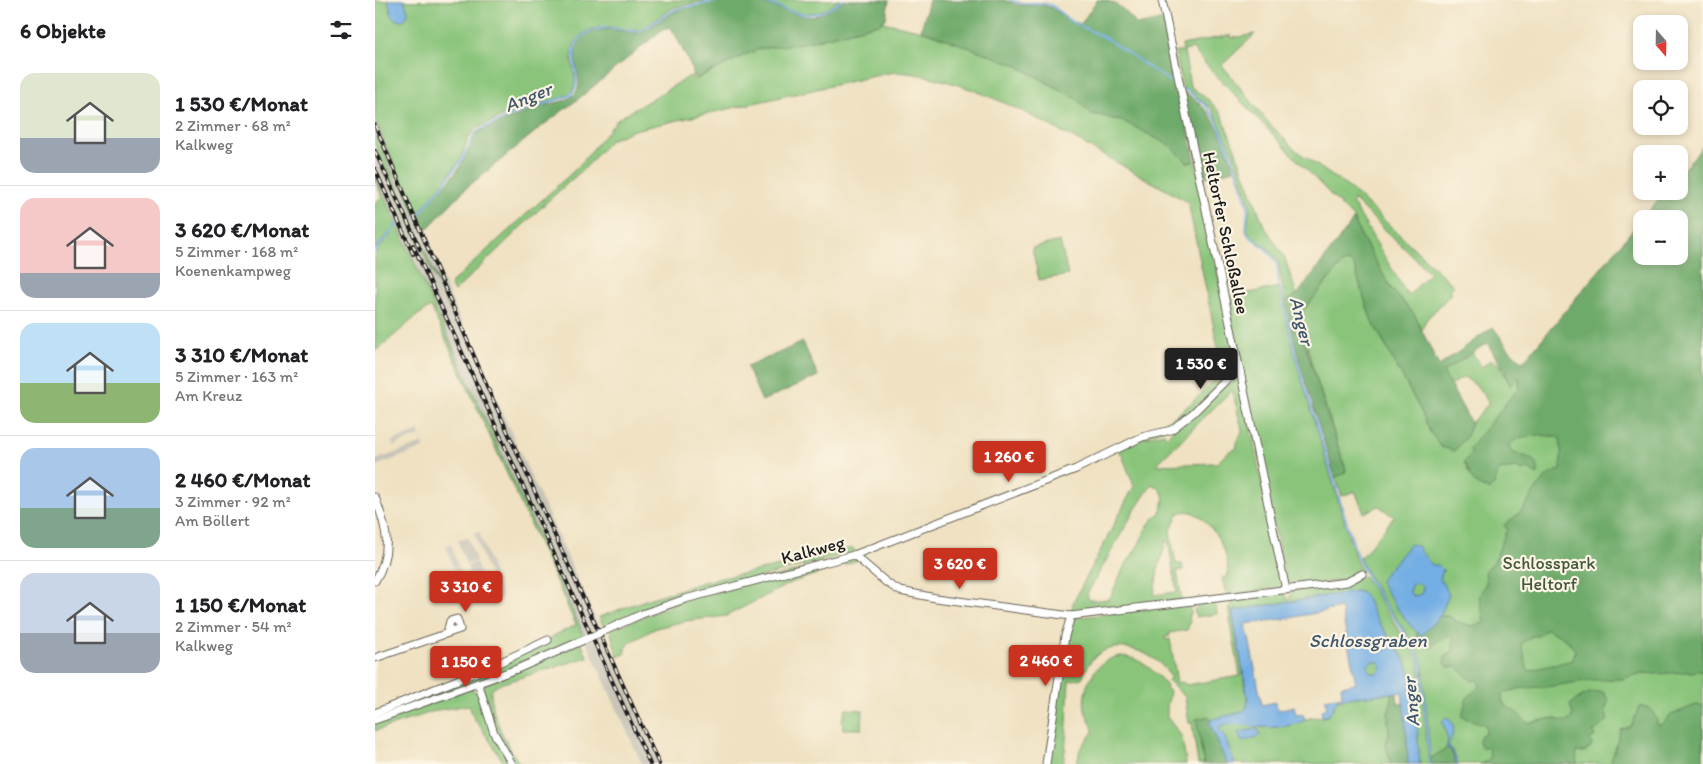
<!DOCTYPE html>
<html lang="de">
<meta charset="utf-8">
<style>
body{margin:0;font-family:Itim,sans-serif;background:#f6f6f6;color:#202124;height:100vh;display:flex;flex-direction:column;font-size:19px;white-space:nowrap}
*{box-sizing:border-box;margin:0}
p{font-size:16px;color:#757577}
.icon{flex:none;width:28px;height:28px;fill:none;stroke:currentColor;stroke-width:2;stroke-linecap:round;stroke-linejoin:round}
.map{position:relative;flex:1;overflow:hidden}
.drawer{display:flex;flex-direction:column;background:#fff;width:375px}
.drawer>*{flex:none}
.needle{width:32px;rotate:160deg}
.fabs{position:absolute;left:1258px;top:15px;display:grid;gap:10px}
.fabs a{display:grid;place-items:center;width:55px;height:55px;border-radius:10px;background:#fff;box-shadow:0 2px 8px #0003;font-size:25px}
.price{position:absolute;translate:-50% -42px;padding:0 11px;border-radius:5px;background:#c8321e;color:#fff;font-size:16px;line-height:32px;filter:drop-shadow(0 1px 2px #0008)}
.price::after{content:'';position:absolute;left:50%;top:30px;width:15px;height:11px;margin-left:-8px;background:inherit;clip-path:polygon(0 0,100% 0,50% 100%)}
.price.active{background:#222;color:#fff}
ul{padding:0;list-style:none}
li{display:flex;align-items:center;gap:15px;height:125px;padding:0 20px}
li+li{border-top:1px solid #e0e0e0}
li span{display:grid;place-items:center;flex:none;width:140px;height:100px;border-radius:15px;color:#555}
li>.icon{margin-inline-start:auto}
span .icon{width:60px;height:60px;fill:#fffc;stroke-width:1}
li b{font-size:21px}
h2{display:flex;justify-content:space-between;align-items:center;height:60px;padding:0 20px;font-size:21px}
main{display:flex;flex:1;min-height:0}
.map>svg:first-child{display:block}
</style>
<main>
<section class="drawer">
<h2>6 Objekte<svg class="icon" aria-label="filters" viewBox="0 0 24 24"><path d="M4 7h16M4 17h16"/><circle cx="9" cy="7" r="2"/><circle cx="15" cy="17" r="2"/></svg></h2>
<ul>
<li><span style="background:linear-gradient(#dfe7d0 65%,#9aa5b1 0)"><svg class="icon" aria-label="home" viewBox="0 0 24 24"><path d="M3 11l9-7 9 7M6 9v11h12V9"/></svg></span><div><b>1 530 €/Monat</b><p>2 Zimmer · 68 m²</p><p>Kalkweg</p></div></li>
<li><span style="background:linear-gradient(#f6c9c9 75%,#9aa5b1 0)"><svg class="icon" aria-label="home" viewBox="0 0 24 24"><path d="M3 11l9-7 9 7M6 9v11h12V9"/></svg></span><div><b>3 620 €/Monat</b><p>5 Zimmer · 168 m²</p><p>Koenenkampweg</p></div></li>
<li><span style="background:linear-gradient(#bfe0f5 60%,#8fb573 0)"><svg class="icon" aria-label="home" viewBox="0 0 24 24"><path d="M3 11l9-7 9 7M6 9v11h12V9"/></svg></span><div><b>3 310 €/Monat</b><p>5 Zimmer · 163 m²</p><p>Am Kreuz</p></div></li>
<li><span style="background:linear-gradient(#a9c7e8 60%,#7fa58c 0)"><svg class="icon" aria-label="home" viewBox="0 0 24 24"><path d="M3 11l9-7 9 7M6 9v11h12V9"/></svg></span><div><b>2 460 €/Monat</b><p>3 Zimmer · 92 m²</p><p>Am Böllert</p></div></li>
<li><span style="background:linear-gradient(#c9d6e8 60%,#9aa5b1 0)"><svg class="icon" aria-label="home" viewBox="0 0 24 24"><path d="M3 11l9-7 9 7M6 9v11h12V9"/></svg></span><div><b>1 150 €/Monat</b><p>2 Zimmer · 54 m²</p><p>Kalkweg</p></div></li>
</ul>
</section>
<div class="map">
<svg width="1328" height="764" viewBox="0 0 1328 764">
<rect width="100%" height="100%" fill="#fcf5e5"/>
<filter id="ink" filterUnits="userSpaceOnUse"><feTurbulence type="fractalNoise" baseFrequency=".02" numOctaves="2"/><feDisplacementMap in="SourceGraphic" scale="10" xChannelSelector="R" yChannelSelector="G"/><feConvolveMatrix kernelMatrix="1 2 1 2 8 2 1 2 1" color-interpolation-filters="sRGB"/></filter>
<filter id="wash" filterUnits="userSpaceOnUse"><feTurbulence type="fractalNoise" baseFrequency=".0096" numOctaves="4" result="noise"/><feDisplacementMap in="SourceGraphic" scale="20" xChannelSelector="R" yChannelSelector="G"/><feGaussianBlur stdDeviation="1.12" result="paint"/><feColorMatrix in="noise" values="0 0 0 0 0 0 0 0 0 0 0 0 0 0 0 0 0 1.4 0 .05"/><feComposite in="paint" operator="in"/></filter>
<g filter="url(#wash)">
<rect width="100%" height="100%" fill="#efe1c1"/>
<!-- industrial -->
<g fill="#c8c4b8">
<path d="M0,119L72,290L286,764H267L0,176V145L79,319L0,132Z"/>
<path d="M44,431L45,436L18,446L17,441Z"/>
<path d="M48,443L49,448L0,466V460Z"/>
<path d="M104,531L127,597L123,599L99,533Z"/>
<path d="M93,538L101,561L91,564L83,541Z"/>
<path d="M76,544L84,567L79,569L71,546Z"/>
<path d="M101,562L113,595L103,599L92,566Z"/>
<path d="M84,568L96,601L91,603L80,570Z"/>
</g>
<!-- green -->
<g fill="#89c47a" stroke="#52704b" fill-rule="evenodd">
<path d="M0,0L5,1L336,0L300,7L267,29C248,33 231,20 211,32C181,50 211,80 195,93C186,100 175,100 166,103C153,107 107,123 99,131C91,138 90,150 86,159C83,164 78,169 75,174C65,186 56,198 46,210L40,215L0,119Z"/>
<path d="M386,0H466C458,5 447,13 437,13C421,15 401,5 386,0Z"/>
<path d="M508,22L561,34L639,64L700,98L716,114L727,115L750,122L796,146L813,163L820,161L861,364L857,373L801,425L763,438C773,429 786,426 797,418C816,405 832,388 848,372L813,202C778,183 743,163 709,144C660,117 610,90 555,77C541,74 527,71 513,73L259,130L235,140L214,164L174,200L79,292L75,284L203,167L243,119L315,76L320,80L372,54L384,49L438,41Z"/>
<path d="M880,34L847,65L892,121L919,149L977,190L1079,286L1074,291L1076,294L1051,320L1047,330L1039,314L1021,295L1012,282L984,232L979,219L834,68L818,49L809,51L815,86L835,101L847,115L889,226L909,256L922,295L910,302L903,261L892,248L875,235L872,229L875,206L872,196L858,154L843,121L837,109L813,90L808,88L800,52L808,51L807,45L856,35L857,38ZM979,200L1055,273L1033,296L977,202Z"/>
<path d="M0,132L35,216L32,217L0,145Z"/>
<path d="M1328,146V764H1056L1048,667C1045,649 1031,633 1021,619C1007,599 994,579 984,558L989,554L1019,517L1004,506L989,513L980,491L967,496L960,477L969,474L971,470L937,365L927,324L928,311L964,267L970,262H975L979,266L996,319L1047,413L1055,432L1096,423L1114,403L1102,386L1089,377L1075,385L1067,372L1097,353L1107,367L1115,360C1126,362 1128,373 1133,381L1266,220V256H1304V219H1267L1290,191H1304V175Z"/>
<path d="M0,176L210,638L171,656L0,720V714L173,641L178,636L201,625L56,307L43,315L3,349L0,350V253L16,234L14,232L0,249V204L7,196L0,182Z"/>
<path d="M37,220L79,319L34,221Z"/>
<path d="M685,241L693,275L664,280L657,248Z"/>
<path d="M904,287L922,364L981,560L987,572L978,578L918,587L916,583L911,582L850,298Z"/>
<path d="M862,376L865,378L907,582L904,585L903,588L851,595L847,578L853,576C853,570 853,562 851,556C847,540 823,501 803,514L795,531L801,564H807L808,570L802,571L807,600L696,614L698,603L759,486L747,455L743,450L767,438L789,433L792,437L798,430L856,377ZM857,390L867,429V432L861,442L862,448L853,452L842,463L783,465V463ZM777,484C793,492 790,502 783,516H781L773,525L763,546L748,569L735,598L731,600H714L712,594L758,513ZM791,541H793L802,592L779,595L783,570Z"/>
<path d="M477,548L480,550L479,552L311,597L230,629L224,617L276,598L332,581L400,567Z"/>
<path d="M474,558L483,560L418,582L351,616L310,621L281,628L254,643L250,649V654L243,657L235,630L310,600Z"/>
<path d="M989,576L1044,660L1054,764H1045C1042,738 1042,692 1033,669C1026,650 1012,635 1000,617C995,609 993,593 982,591L857,611L873,704L871,709L867,712L835,720L834,718L822,720L829,764H823L817,723H814L810,697L793,680L796,677C792,672 788,666 783,662C768,649 739,641 722,655C714,661 711,670 707,678L694,681C692,709 693,736 688,764H671L691,636L699,618L811,604L816,611V614L814,615L815,623L812,630L794,633L795,636L790,637L791,640L795,639L802,683L807,682L812,685L865,676L853,608L857,607V598L906,593L911,596L912,599L916,598L915,595L917,591Z"/>
<path d="M840,600L842,614L821,617L819,610L825,603Z"/>
<path d="M206,643L213,657L128,683L119,687L116,691C116,716 131,744 145,764H139L126,744L108,690L110,684Z"/>
<path d="M746,656C767,658 779,671 792,686L791,688L795,691L792,708V717L807,737L811,764H705L702,763L705,749L718,732C718,724 712,718 710,710C706,686 721,659 746,656Z"/>
<circle cx="1000" cy="667" r="7"/>
<path d="M93,689L98,690L104,695L136,764H130L107,729L99,719L94,705L63,710L0,731V722Z"/>
<path d="M1018,693L1013,715L1014,735L1011,744L1016,764H860L844,728L845,726C862,721 878,727 896,727C908,727 919,723 930,719C938,717 946,717 953,716L963,699Z"/>
<path d="M471,709L488,710L487,729H468L467,720Z"/>
</g>
<!-- forest -->
<g fill="#6eaa6a" stroke="#456343" fill-rule="evenodd">
<path d="M470,0H514L511,19L504,24L428,43L384,49L372,54L322,78L317,76L318,71L300,34L295,27L288,29L202,100L171,123L90,189L51,230L43,217C54,197 77,182 88,161C93,150 95,136 107,130C113,127 120,126 125,123C138,118 151,112 164,107C175,103 190,103 199,95C215,80 180,41 220,31C236,26 250,33 265,33L302,10L337,2L356,1L383,2L428,16L437,17L451,12Z"/>
<path d="M554,0H629L644,5H668L677,8L695,21L706,24L722,0C743,0 750,11 762,25L790,19L820,161L813,163L796,146L750,122L727,116L716,114L700,98L639,64L546,30Z"/>
<path d="M808,92C839,108 849,139 859,170L826,178Z"/>
<path d="M1328,146V671L1281,674L1267,673L1247,679L1216,680L1171,687L1148,688L1127,693C1127,707 1131,705 1141,712C1145,715 1148,720 1153,723L1178,718L1191,722L1196,719L1198,714L1195,705C1206,696 1213,691 1228,692L1234,700L1230,710L1233,720L1218,732L1220,736L1215,739L1217,746L1209,752H1201L1202,764H1106L1115,758L1113,747H1106L1104,741L1106,735L1111,733V725L1087,717L1091,699L1105,686L1102,680L1097,681L1082,667H1074L1070,664L1069,660L1071,655L1078,651V637L1074,636L1064,640L1056,648L1047,645L1041,637L1042,633L1047,635L1065,616H1074L1080,621L1096,626L1109,623L1104,596L1111,583L1110,571L1118,564L1132,529L1129,525C1134,521 1140,517 1144,513C1158,499 1165,473 1186,470V451L1185,438C1172,434 1142,433 1134,446L1138,453C1150,456 1164,458 1163,473L1162,475L1153,469L1147,471L1142,468L1124,470L1119,485L1114,490C1094,482 1098,479 1089,462L1097,453L1094,449L1144,387V377L1135,386L1129,370L1112,343L1068,372L1096,423L1092,436L1079,451L1066,447L1055,432L1047,413L996,319L979,266L975,262H970L964,267L928,311C923,331 937,365 943,385C952,413 961,442 971,470L969,474L960,477L925,364L910,302L922,295L979,219L984,232L1016,288L1039,314L1064,366L1118,327L1134,349L1148,362L1266,220V256H1304V219H1267L1290,191H1304V175ZM1172,629L1192,640L1200,650L1198,660L1153,671L1146,643L1155,639L1156,636H1163Z"/>
<path d="M428,342L443,376L387,401L372,367Z"/>
<path d="M1018,693H1022L1023,704H1029L1032,738L1033,764H1016L1011,744L1014,735L1013,715Z"/>
<path d="M1321,705L1328,706V764H1235L1246,730L1256,726L1264,707C1278,705 1279,714 1283,725L1288,724L1296,715Z"/>
<path d="M834,716L835,720L834,722L852,764H829L821,719Z"/>
<path d="M1072,748L1076,751L1081,764H1056V758Z"/>
</g>
<!-- water -->
<g fill="#73aee4" stroke="#486580" fill-rule="evenodd">
<path d="M13,0H29L33,11L32,17C26,22 23,21 17,17Z"/>
<path d="M1035,544L1044,547L1045,551L1057,565H1063L1068,570L1065,579L1074,595L1065,616L1047,635C1036,632 1012,593 1005,581L1012,571ZM1042,583L1047,585L1048,590L1046,594L1039,596L1035,593V588L1037,584Z"/>
<path d="M980,591C993,591 994,607 1000,616C1009,632 1022,645 1030,661C1042,684 1042,736 1045,764H1033L1032,738L1027,692L963,699L954,715L949,717L947,716L946,710L952,708L950,699L967,696L966,686L981,683L966,608L915,618L870,624L872,633H873L887,705L900,702L903,710L919,706L921,715L928,714L930,720C917,727 898,728 884,727C870,726 858,722 845,726L844,728L850,738L860,764H852L834,722L838,719L868,712L872,707L873,699L857,611ZM997,661L1004,662C1007,666 1007,670 1003,673H996L993,670V665Z"/>
<path d="M1071,717C1084,724 1077,736 1073,746L1078,750L1083,764H1081L1077,751L1071,747L1073,740L1067,721Z"/>
<path d="M883,729L885,734L884,736L867,742L863,732Z"/>
</g>
<g fill="none" stroke-linecap="round" stroke-linejoin="round">
<!-- stream -->
<g stroke="#73aee4" stroke-width="2">
<path d="M376,0C415,5 429,30 468,0"/>
<path d="M635,0L645,3H668L678,6L694,20L732,39L803,87"/>
<path d="M807,89L813,91L830,105L842,121L856,155L873,206L871,231L874,236L891,249L902,263L904,285L923,364L983,559L997,586L1034,639L1046,662L1055,764"/>
<path d="M41,217L47,211L87,160L100,133L110,127L146,112L196,95C211,78 187,52 208,36C214,31 222,28 230,28C242,27 253,31 265,31L301,9L349,0"/>
<path d="M0,251L22,224"/>
</g>
</g>
</g>
<g filter="url(#ink)">
<g fill="none" stroke-linecap="round" stroke-linejoin="round">
<!-- street casing -->
<g stroke="#666156" stroke-width="9">
<g id="street">
<path d="M787,0L911,590"/>
<path d="M0,497C12,528 18,551 0,581"/>
<path d="M479,555L512,583L525,591L561,598L696,616L972,582L987,574"/>
<path d="M227,632L267,614L310,599L479,555L701,469L767,437L796,430L818,413L855,376L865,371"/>
<path d="M0,658L85,629L82,619L75,621L72,633"/>
<path d="M103,683L119,733L137,764"/>
<path d="M0,713L117,666L173,640"/>
<path d="M0,720L142,669L211,639"/>
<path d="M671,764L690,636L696,616"/>
</g>
</g>
<!-- street -->
<use href="#street" stroke="#fff" stroke-width="7"/>
<!-- rail casing -->
<g stroke="#1c1c1c" stroke-width="4">
<g id="rail">
<path d="M0,125L114,391L284,764"/>
<path d="M0,151L45,249"/>
<path d="M0,169L38,254"/>
<path d="M38,245L275,764"/>
</g>
</g>
<!-- rail -->
<use href="#rail" stroke="#fcf5e5" stroke-width="2" stroke-dasharray="5.5" stroke-linecap="butt"/>
<!-- street-bridge casing -->
<g stroke="#666156" stroke-width="9" stroke-linecap="butt">
<path id="street-bridge" d="M211,639L227,632"/>
</g>
<!-- street-bridge -->
<use href="#street-bridge" stroke="#fff" stroke-width="7"/>
</g>
</g>
<g text-anchor="middle" dominant-baseline="central" stroke-width="4.5" stroke-linejoin="round" paint-order="stroke">
<!-- street labels -->
<g font-size="18" fill="#1c1c1c" stroke="#fcf5e5">
<text transform="translate(851 233) rotate(78)">Heltorfer Schloßallee</text>
<text transform="translate(438 550) rotate(-15)">Kalkweg</text>
</g>
<!-- park labels -->
<g font-size="18" fill="#42573d" stroke="#fcf5e5">
<text x="1174" y="563">Schlosspark<tspan x="1174" dy="21">Heltorf</tspan></text>
</g>
<!-- water labels -->
<g font-size="19" font-style="italic" fill="#3f566c" stroke="#fcf5e5">
<text transform="translate(153 97) rotate(-22)">Anger</text>
<text transform="translate(927 321) rotate(76)">Anger</text>
<text x="993" y="640">Schlossgraben</text>
<text transform="translate(1036 702) rotate(-95)">Anger</text>
</g>
</g>
</svg>
<div class="fabs">
<a><svg class="needle" viewBox="-14 -14 28 28"><path d="M0-13l5 13h-10z" fill="#e53935"/><path d="M0 13l5-13h-10z" fill="#757577"/></svg></a>
<a><svg class="icon" aria-label="locate" viewBox="0 0 24 24"><circle cx="12" cy="12" r="6"/><path d="M12 2v4M12 18v4M2 12h4M18 12h4"/></svg></a>
<a>+</a>
<a>−</a>
</div>
<b class="price active" style="left:826px;top:390px">1 530 €</b>
<b class="price" style="left:634px;top:483px">1 260 €</b>
<b class="price" style="left:585px;top:590px">3 620 €</b>
<b class="price" style="left:91px;top:613px">3 310 €</b>
<b class="price" style="left:671px;top:687px">2 460 €</b>
<b class="price" style="left:91px;top:688px">1 150 €</b>
</div>
</main>
